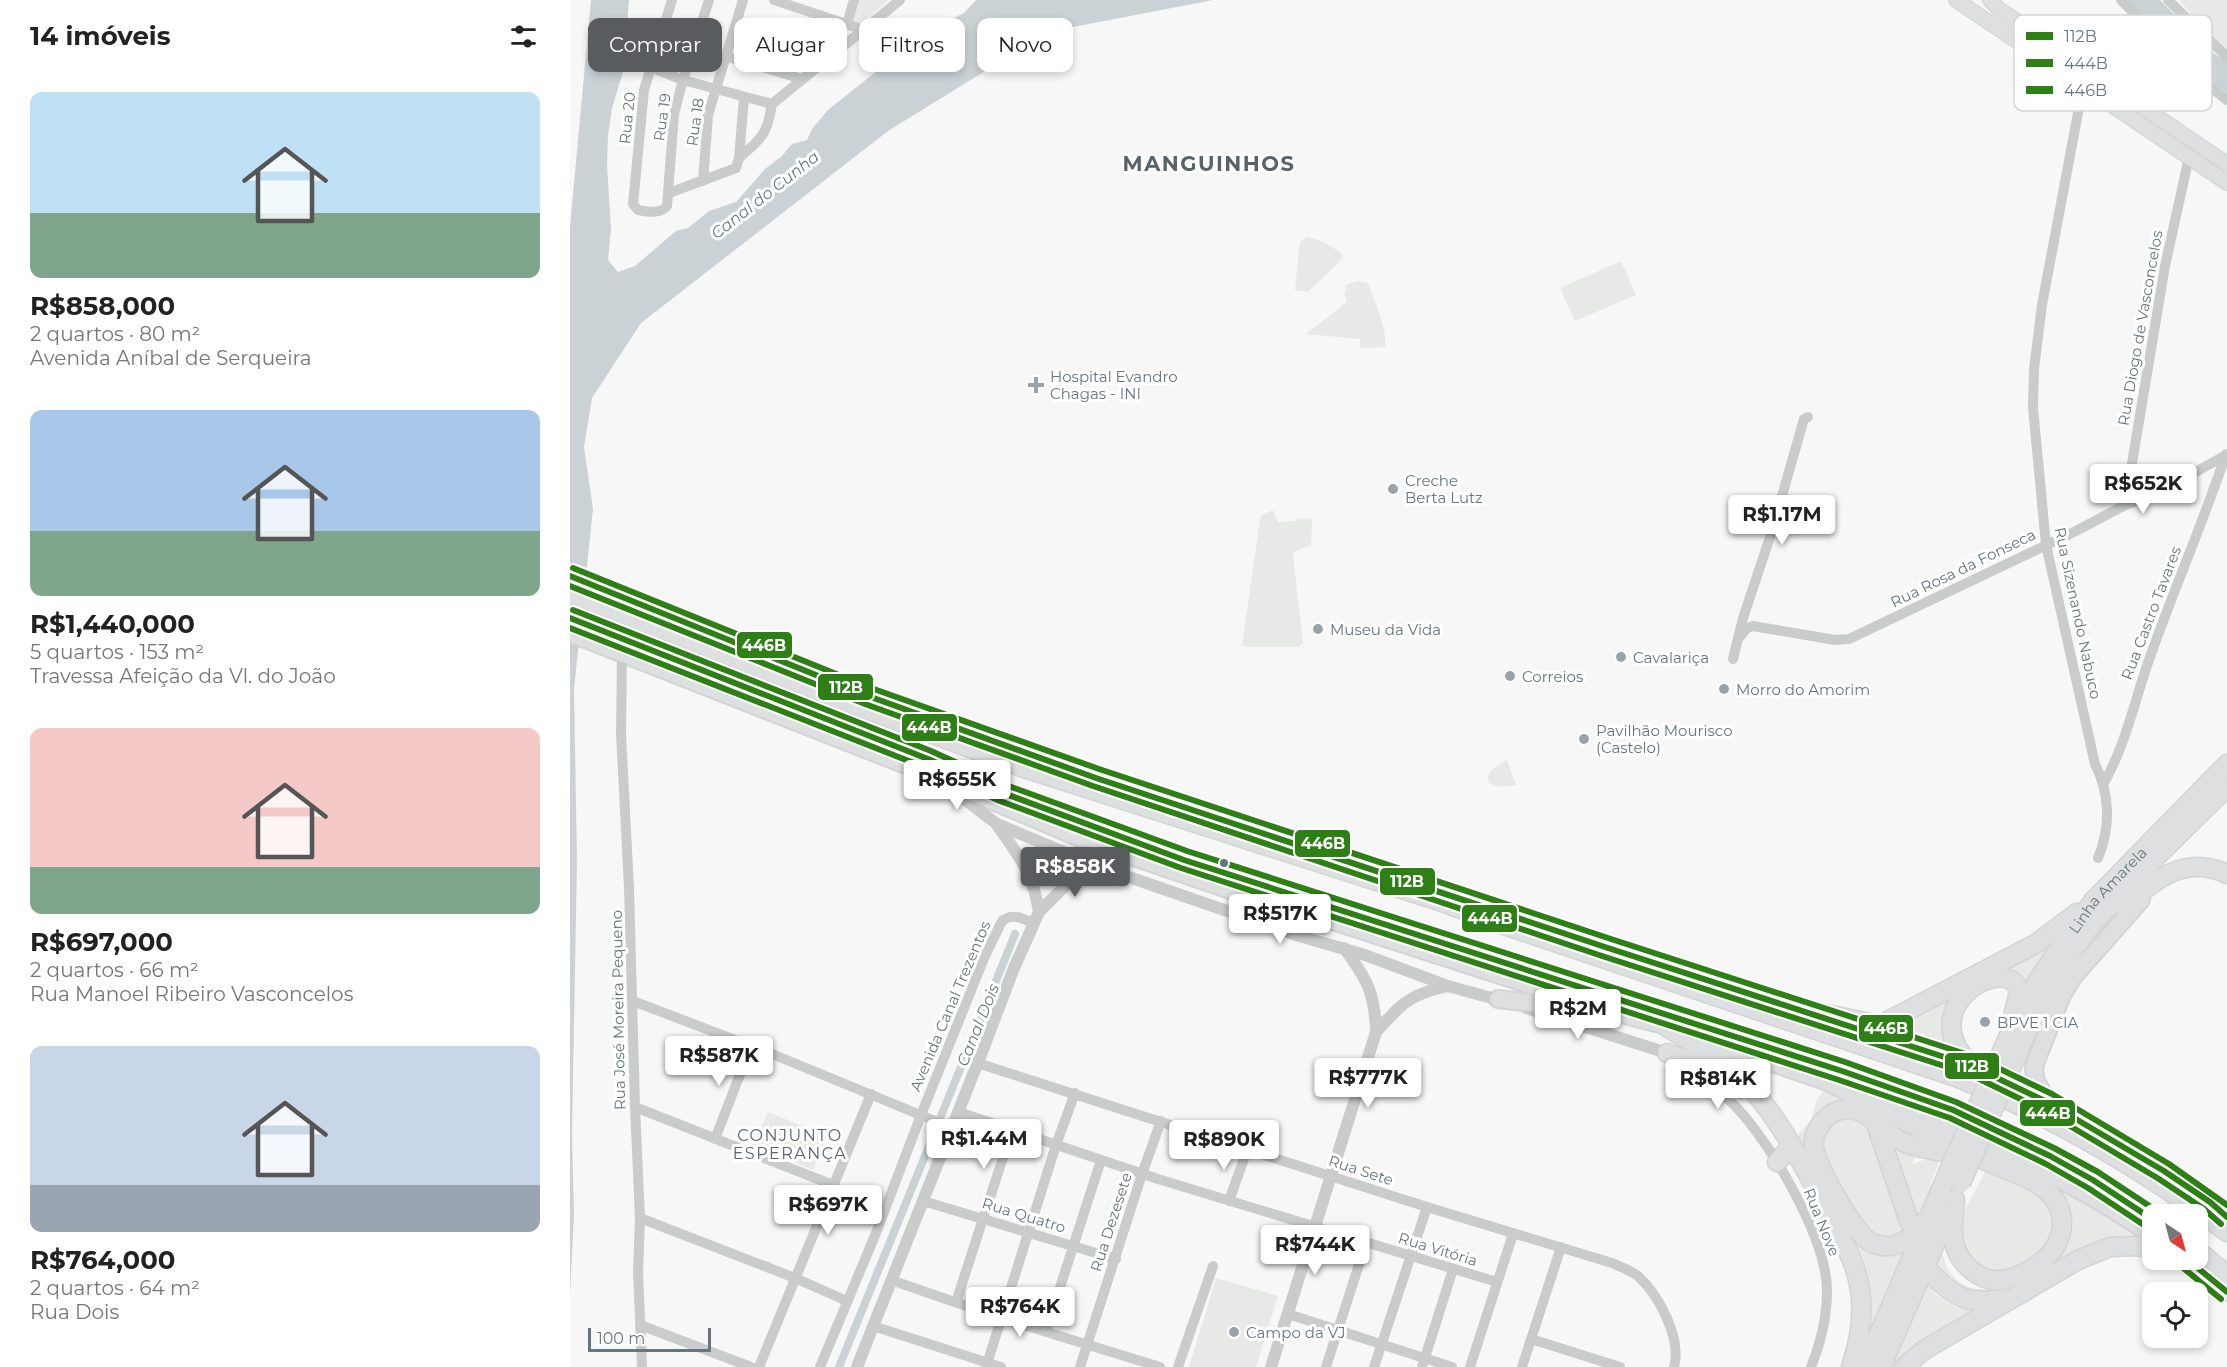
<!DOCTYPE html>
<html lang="pt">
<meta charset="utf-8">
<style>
body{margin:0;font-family:Montserrat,sans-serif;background:#f6f6f6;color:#222;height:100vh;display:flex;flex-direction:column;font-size:22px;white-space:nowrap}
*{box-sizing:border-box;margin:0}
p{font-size:20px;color:#767676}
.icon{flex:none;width:33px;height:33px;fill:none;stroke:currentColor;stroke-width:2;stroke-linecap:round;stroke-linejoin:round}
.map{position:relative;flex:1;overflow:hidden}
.drawer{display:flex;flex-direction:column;background:#fff;width:570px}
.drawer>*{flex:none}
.banner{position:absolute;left:18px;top:18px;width:570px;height:54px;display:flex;gap:12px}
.needle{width:39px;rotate:144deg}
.controls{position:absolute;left:1572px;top:1204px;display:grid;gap:12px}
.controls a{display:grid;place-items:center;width:66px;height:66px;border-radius:12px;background:#fff;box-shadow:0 3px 9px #0003;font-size:30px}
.scale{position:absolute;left:18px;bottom:15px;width:123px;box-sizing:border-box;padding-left:6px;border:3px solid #66757e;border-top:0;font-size:16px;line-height:21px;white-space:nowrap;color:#66757e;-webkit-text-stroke:4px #fff;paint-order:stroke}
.price{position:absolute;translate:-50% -51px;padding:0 14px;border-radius:6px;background:#fff;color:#222;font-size:20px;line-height:39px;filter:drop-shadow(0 2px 3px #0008)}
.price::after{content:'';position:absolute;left:50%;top:36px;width:18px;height:14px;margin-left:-9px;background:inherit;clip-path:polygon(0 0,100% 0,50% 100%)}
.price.selected{background:#585c5e;color:#fff}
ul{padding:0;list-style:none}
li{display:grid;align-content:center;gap:12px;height:318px;padding:0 30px}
li span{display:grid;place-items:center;height:186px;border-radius:12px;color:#555}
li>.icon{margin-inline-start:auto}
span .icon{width:108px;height:108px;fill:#fffc;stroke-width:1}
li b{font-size:26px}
h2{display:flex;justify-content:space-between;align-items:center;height:72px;padding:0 30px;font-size:26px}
.chip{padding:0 21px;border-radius:12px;background:#fff;box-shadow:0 3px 9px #0003;font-size:21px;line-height:54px}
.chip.selected{background:#585c5e;color:#fff}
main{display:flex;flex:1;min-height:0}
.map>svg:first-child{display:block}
</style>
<main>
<section class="drawer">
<h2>14 imóveis<svg class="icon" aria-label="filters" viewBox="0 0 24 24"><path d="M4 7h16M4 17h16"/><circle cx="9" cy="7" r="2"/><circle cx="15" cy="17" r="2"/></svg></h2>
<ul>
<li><span style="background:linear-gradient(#bfe0f5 65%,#7fa58c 0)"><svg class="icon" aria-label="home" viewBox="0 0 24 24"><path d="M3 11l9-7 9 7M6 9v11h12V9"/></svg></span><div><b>R$858,000</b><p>2 quartos · 80 m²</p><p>Avenida Aníbal de Serqueira</p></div></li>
<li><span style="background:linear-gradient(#a9c7e8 65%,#7fa58c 0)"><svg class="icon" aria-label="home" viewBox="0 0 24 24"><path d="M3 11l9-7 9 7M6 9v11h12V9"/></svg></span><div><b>R$1,440,000</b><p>5 quartos · 153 m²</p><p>Travessa Afeição da Vl. do João</p></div></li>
<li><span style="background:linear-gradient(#f6c9c9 75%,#7fa58c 0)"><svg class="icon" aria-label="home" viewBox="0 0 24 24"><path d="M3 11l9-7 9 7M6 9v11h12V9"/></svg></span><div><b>R$697,000</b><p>2 quartos · 66 m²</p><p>Rua Manoel Ribeiro Vasconcelos</p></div></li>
<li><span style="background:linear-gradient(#c9d6e8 75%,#9aa5b1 0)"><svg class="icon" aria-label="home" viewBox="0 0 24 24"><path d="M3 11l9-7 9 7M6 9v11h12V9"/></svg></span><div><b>R$764,000</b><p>2 quartos · 64 m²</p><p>Rua Dois</p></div></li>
</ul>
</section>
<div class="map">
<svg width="1657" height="1367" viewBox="0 0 1657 1367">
<rect width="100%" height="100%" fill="#f7f7f7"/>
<!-- green -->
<g fill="#e6e9e5">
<path d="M289,0H319L292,23L287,24L283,22Z"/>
<path d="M1609,0H1657V50L1639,34Z"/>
<path d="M737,237C748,238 762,247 771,253L773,258L738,292L725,290L730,242Z"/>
<path d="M1051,261L1066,295L1005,321L990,288Z"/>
<path d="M787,281L798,283C805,303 817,326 815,347L790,348V339L736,334L777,302L774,293L776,290L775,286Z"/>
<path d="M703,510L708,522L726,521L728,518L742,519L741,545L725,551L723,555L733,643L729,647H675L672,645L690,519L691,515Z"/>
<path d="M937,760L946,785L930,787L919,783C915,770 928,766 937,760Z"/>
<path d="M1484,940L1456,986L1431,968Z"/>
<path d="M1390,990L1385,1055L1324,1030L1381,994Z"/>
<path d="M1254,1090L1289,1107L1241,1130L1291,1244C1304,1254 1318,1262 1334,1252L1335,1261L1292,1354L1296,1303L1224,1139L1241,1120L1247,1099Z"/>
<path d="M198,1112L257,1136L243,1170L183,1146Z"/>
<path d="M1276,1119L1285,1120L1292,1125L1307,1140L1336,1235L1329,1241L1297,1236L1251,1158L1250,1139L1260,1125L1268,1121Z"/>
<path d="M1328,1151L1346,1155L1342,1164L1357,1159L1369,1163L1360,1184L1363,1187L1347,1219L1323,1156Z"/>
<path d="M1423,1155L1514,1198L1582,1239L1568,1243L1441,1293L1402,1298L1365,1269L1372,1251C1374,1257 1375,1264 1378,1269C1399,1303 1442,1289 1469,1272C1481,1265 1495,1254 1499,1239C1501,1230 1499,1220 1498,1211Z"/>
<path d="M1416,1170L1470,1194L1481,1204L1488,1230L1475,1256L1423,1278L1399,1264L1388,1223Z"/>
<path d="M646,1278L708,1296L686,1367H619Z"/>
<path d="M1356,1282C1370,1303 1390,1312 1415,1310L1329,1367H1319Z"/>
</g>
<!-- water -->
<g fill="#cad2d5">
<path d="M21,0H59L53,72L42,108L38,136L37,165L41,229L38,260L48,272L65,266L106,231L118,228L139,211L166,202L195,169L211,157L222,144L237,140L242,129L258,110L342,43L367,26L394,13L406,0H643L493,29L441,55L318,131L71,323L22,398L14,447L23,509L4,689L7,862L2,1134L4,1215L0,1294V227Z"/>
<path d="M1557,0H1590L1642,52L1657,62V93L1633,77Z"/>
</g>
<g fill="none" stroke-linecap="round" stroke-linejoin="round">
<!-- canal -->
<g stroke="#cad2d5" stroke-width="8">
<path d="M371,1116L445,934"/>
<path d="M269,1367L366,1129"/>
</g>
<!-- secondary casing -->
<g stroke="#d3d4d5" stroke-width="16">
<g id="secondary">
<path d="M1386,0L1657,183"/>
<path d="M1420,0L1429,9L1657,164"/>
</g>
</g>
<!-- trunk casing -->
<g stroke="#d3d4d4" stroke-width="20">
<g id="trunk">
<path d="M0,576L298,696L526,778L782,864"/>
<path d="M0,633L364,776L517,841L678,896L738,913L1047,1013L1094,1025L1275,1088"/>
<path d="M877,895L1229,1010"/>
<path d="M928,999L1011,1009"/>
<path d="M1265,1022L1402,1066L1465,1096L1594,1171L1649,1210"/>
<path d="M1308,1100C1404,1134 1498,1177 1582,1235"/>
<path d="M1477,1102L1465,1079L1464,1066L1492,995L1503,977L1571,900"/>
<path d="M1618,1260L1657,1292"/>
</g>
</g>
<!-- motorway casing -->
<g stroke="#d3d4d4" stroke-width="21">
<g id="motorway">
<path d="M0,593L259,695L451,767L869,901L931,924L1386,1077C1483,1117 1573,1169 1657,1232"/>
<path d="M0,618L358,759L433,793L614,860L1272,1071L1383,1110L1480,1156L1523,1180L1582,1219"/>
<path d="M649,880L678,896"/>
<path d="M1555,908C1582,880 1616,854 1657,874"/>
<path d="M1217,1006L1305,1024H1312L1467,943L1507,913"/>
<path d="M1094,1025C1115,1039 1149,1057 1166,1073C1207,1111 1231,1162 1257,1210C1270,1236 1286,1261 1290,1290C1294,1316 1289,1343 1281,1367"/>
<path id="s1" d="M1440,1033L1470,977L1523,901L1657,764"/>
<path d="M1453,1041L1483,979L1517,930L1589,854L1657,787"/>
<path d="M1097,1053L1126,1064L1171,1089"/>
<path d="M1402,1066C1343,1009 1428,958 1446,985C1451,992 1446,1004 1444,1012"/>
<path d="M1263,1084C1313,1108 1363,1137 1414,1160C1435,1170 1472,1180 1485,1200C1500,1224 1489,1249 1469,1264C1456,1273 1438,1282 1422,1280C1411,1278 1403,1273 1395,1264C1378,1245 1383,1223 1385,1199"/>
<path d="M1306,1124L1339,1221"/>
<path d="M1207,1162L1222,1145"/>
<path d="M1640,1202L1657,1212"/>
<path d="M1357,1219C1347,1230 1336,1244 1321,1246C1315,1247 1304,1245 1299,1241C1284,1232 1245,1164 1244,1147C1242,1128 1259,1110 1277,1109C1297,1108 1311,1130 1327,1139C1345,1149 1369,1151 1389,1155"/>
<path d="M1628,1251L1657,1275"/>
<path d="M1362,1274C1385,1300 1403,1305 1436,1298"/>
<path d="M1295,1367L1377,1175"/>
<path d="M1311,1367L1379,1212"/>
<path d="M1334,1367L1354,1350L1508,1260L1540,1247L1569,1246L1582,1249"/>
</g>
</g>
<!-- minor -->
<g stroke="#cacccc" stroke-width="10">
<path d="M102,0L74,90L63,204L68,210C78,212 90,214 97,206L104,114L113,80L139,0"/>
<path d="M204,0L294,30"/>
<path d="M1551,0L1622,72L1657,100"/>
<path d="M1598,0L1657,57"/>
<path d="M166,24L265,55"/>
<path d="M277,24L284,0"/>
<path d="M155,56L232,79"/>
<path d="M80,67L113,80L202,104L330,0"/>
<path d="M1513,86L1472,305L1464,369L1463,408L1476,545L1525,764C1540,794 1541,827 1528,858"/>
<path d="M169,158C192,138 197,135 202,104"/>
<path d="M133,181L138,115L173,0"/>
<path d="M99,193L166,168L169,158L174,98"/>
<path d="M1555,505L1595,266L1619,157"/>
<path d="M1169,638L1177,628L1183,626L1265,640L1279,639L1506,531L1555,505L1584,495L1656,455"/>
<path d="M52,653L51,734L59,888L65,1107L70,1218L68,1272L72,1367"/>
<path d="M1163,659L1173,618L1202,531L1234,419L1238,417"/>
<path d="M1534,783C1556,744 1565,699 1580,657C1604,589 1633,523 1656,454"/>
<path d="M63,1001L207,1056L382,1128"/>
<path d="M407,1063L857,1207L1042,1263C1051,1267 1060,1270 1068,1276C1089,1295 1112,1339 1104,1367"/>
<path d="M1116,1067C1134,1080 1152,1092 1167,1108C1202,1145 1257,1239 1257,1291C1257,1318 1251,1342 1241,1367"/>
<path d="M65,1107L263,1185"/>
<path d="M389,1112L588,1179L927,1282"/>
<path d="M145,1139L181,1046"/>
<path d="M353,1201L546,1259"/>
<path d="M659,1201L677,1150"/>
<path d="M70,1218L225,1278L277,1301"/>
<path d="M321,1280L431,1318L590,1367"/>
<path d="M386,1302L442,1130"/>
<path d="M718,1314L882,1367"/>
<path d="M70,1325L181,1367"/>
<path d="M303,1326L431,1367"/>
<path d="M476,1331L531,1160"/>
<path d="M961,1339L1050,1367"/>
<path d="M189,1367L301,1094"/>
<path d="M250,1367L306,1233L351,1115L415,956L430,925L433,920L440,917H448L464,923"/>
<path d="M416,1367L486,1145L505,1093"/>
<path d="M510,1367L572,1174L591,1121"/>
<path d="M608,1367L643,1266"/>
<path d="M756,1367L796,1243"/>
<path d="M804,1367L857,1207"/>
<path d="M852,1367L883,1269"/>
<path d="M900,1367L943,1234"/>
<path d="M952,1367L991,1247"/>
</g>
<!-- tertiary -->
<g stroke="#cacccc" stroke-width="12">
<path d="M381,789L427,824L530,867L726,935L795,955L878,986L936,1002"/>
<path d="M427,825C449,856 463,873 469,912"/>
<path d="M956,1008L1097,1053"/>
<path d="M806,1032C832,1003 840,994 878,986"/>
<path d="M287,1367L412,1052L444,968L469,912L495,886L530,867"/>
<path d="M701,1367L806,1032C805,993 797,979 774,948"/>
</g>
<!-- secondary -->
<use href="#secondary" stroke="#dedfe0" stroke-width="14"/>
<!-- trunk -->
<use href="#trunk" stroke="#dedfe0" stroke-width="16"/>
<!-- motorway -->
<use href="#motorway" stroke="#dedfe0" stroke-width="18"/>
<!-- motorway-bridge casing -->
<g stroke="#d3d4d4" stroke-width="21" stroke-linecap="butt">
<g id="motorway-bridge">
<path d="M1377,1175L1440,1033"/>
<path d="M1391,1183L1453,1041"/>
</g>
</g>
<!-- motorway-bridge -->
<use href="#motorway-bridge" stroke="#dedfe0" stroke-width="18"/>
<!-- bus-1 casing -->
<g stroke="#fff" stroke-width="10">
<g id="bus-1">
<path d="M0,576L298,696L526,778L1038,948L1402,1066L1477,1102L1594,1171L1640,1202L1657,1217"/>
<path d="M0,618L358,759L433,793L614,860L1272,1071L1383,1110L1480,1156L1523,1180L1582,1219"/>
<path d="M1618,1260L1657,1292"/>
</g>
</g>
<!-- bus-2 casing -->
<g stroke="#fff" stroke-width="10">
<g id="bus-2">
<path d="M0,586L295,704L523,786L1035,957L1399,1074L1473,1110L1589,1179L1634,1209L1651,1224"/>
<path d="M0,628L354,767L430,801L611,868L1269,1080L1380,1118L1476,1164L1518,1188L1577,1227"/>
<path d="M1612,1267L1651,1299"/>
</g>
</g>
<!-- bus-3 casing -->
<g stroke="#fff" stroke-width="10">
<g id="bus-3">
<path d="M3,568L301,688L529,769L1041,939L1405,1057L1482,1094L1599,1164L1657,1205"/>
<path d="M3,610L361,751L436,785L617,851L1275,1062L1386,1102L1484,1148L1528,1172L1587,1211"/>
</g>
</g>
<!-- bus-1 -->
<use href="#bus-1" stroke="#2e7f16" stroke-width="6"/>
<!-- bus-2 -->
<use href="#bus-2" stroke="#2e7f16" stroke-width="6"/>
<!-- bus-3 -->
<use href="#bus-3" stroke="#2e7f16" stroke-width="6"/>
</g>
<!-- markers -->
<g fill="#99a2a8" stroke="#fff" stroke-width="2">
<path d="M463 376h6v6h6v6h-6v6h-6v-6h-6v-6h6z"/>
<circle cx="823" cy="489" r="6"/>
<circle cx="748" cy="629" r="6"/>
<circle cx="1051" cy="657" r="6"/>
<circle cx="940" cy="676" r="6"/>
<circle cx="1154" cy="689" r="6"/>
<circle cx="1014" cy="739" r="6"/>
<circle cx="1415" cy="1022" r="6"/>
<circle cx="664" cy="1332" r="6"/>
</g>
<circle fill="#66757e" stroke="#fff" stroke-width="2" cx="654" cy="863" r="5"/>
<g text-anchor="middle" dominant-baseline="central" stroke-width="6" stroke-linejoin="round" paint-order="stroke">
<!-- street labels -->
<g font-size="15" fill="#66757e" stroke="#fff">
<text transform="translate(92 117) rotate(-82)">Rua 19</text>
<text transform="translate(57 118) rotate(-84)">Rua 20</text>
<text transform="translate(125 122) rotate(-82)">Rua 18</text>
<text transform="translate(1570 328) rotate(-80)">Rua Diogo de Vasconcelos</text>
<text transform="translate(1393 568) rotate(-26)">Rua Rosa da Fonseca</text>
<text transform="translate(1508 613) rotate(78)">Rua Sizenando Nabuco</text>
<text transform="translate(1581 613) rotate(-69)">Rua Castro Tavares</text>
<text stroke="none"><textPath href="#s1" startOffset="174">Linha Amarela</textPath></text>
<text transform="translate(380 1006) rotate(-67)">Avenida Canal Trezentos</text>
<text transform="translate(48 1010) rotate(-91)">Rua José Moreira Pequeno</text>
<text transform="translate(791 1170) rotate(18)">Rua Sete</text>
<text transform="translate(454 1215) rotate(17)">Rua Quatro</text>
<text transform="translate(541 1222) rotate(-72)">Rua Dezesete</text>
<text transform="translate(1252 1222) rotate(68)">Rua Nove</text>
<text transform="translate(868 1249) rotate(17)">Rua Vitória</text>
</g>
<!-- poi labels -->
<g font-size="15" fill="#66757e" stroke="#fff" text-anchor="start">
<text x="480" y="376">Hospital Evandro<tspan x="480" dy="17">Chagas - INI</tspan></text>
<text x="835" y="480">Creche<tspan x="835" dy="17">Berta Lutz</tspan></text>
<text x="760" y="629">Museu da Vida</text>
<text x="1063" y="657">Cavalariça</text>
<text x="952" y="676">Correios</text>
<text x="1166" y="689">Morro do Amorim</text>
<text x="1026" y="730">Pavilhão Mourisco<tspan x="1026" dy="17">(Castelo)</tspan></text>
<text x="1427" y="1022">BPVE 1 CIA</text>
<text x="676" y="1332">Campo da VJ</text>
</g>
<!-- water labels -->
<g font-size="16" font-style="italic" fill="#667a7f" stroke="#fff">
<text transform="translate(195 195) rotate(-38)">Canal do Cunha</text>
<text transform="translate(408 1025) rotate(-68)">Canal Dois</text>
</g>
<!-- neighbourhood labels -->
<g font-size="16" letter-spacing="1.5" fill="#58636a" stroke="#fff">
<text x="220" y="1135">CONJUNTO<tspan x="220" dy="18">ESPERANÇA</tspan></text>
</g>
<!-- district labels -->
<g font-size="21" font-weight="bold" letter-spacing="1.5" fill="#58636a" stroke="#fff">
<text x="639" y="163">MANGUINHOS</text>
</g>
</g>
<!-- legend -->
<rect x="1444" y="15" width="198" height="96" rx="9" fill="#fff" stroke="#d1d6d8" stroke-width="1.5"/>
<rect x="1456" y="32" width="27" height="8" fill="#2e7f16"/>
<rect x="1456" y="59" width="27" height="8" fill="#2e7f16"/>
<rect x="1456" y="86" width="27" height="8" fill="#2e7f16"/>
<g font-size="16" fill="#66757e">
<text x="1494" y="42">112B</text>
<text x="1494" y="69">444B</text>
<text x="1494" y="96">446B</text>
</g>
<g stroke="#fff" stroke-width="2">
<rect x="166" y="631" width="57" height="28" rx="6" fill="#2e7f16"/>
<rect x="247" y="673" width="57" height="28" rx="6" fill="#2e7f16"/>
<rect x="331" y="713" width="57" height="29" rx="6" fill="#2e7f16"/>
<rect x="724" y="829" width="57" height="29" rx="6" fill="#2e7f16"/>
<rect x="809" y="867" width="57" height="29" rx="6" fill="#2e7f16"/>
<rect x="891" y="904" width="57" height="29" rx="6" fill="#2e7f16"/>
<rect x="1288" y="1014" width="56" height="29" rx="6" fill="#2e7f16"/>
<rect x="1374" y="1052" width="56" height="28" rx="6" fill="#2e7f16"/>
<rect x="1449" y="1099" width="57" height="28" rx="6" fill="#2e7f16"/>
</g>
<g font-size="16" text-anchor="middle" font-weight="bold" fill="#fff">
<text x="194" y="651">446B</text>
<text x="276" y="693">112B</text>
<text x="359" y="733">444B</text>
<text x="753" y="849">446B</text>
<text x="837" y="887">112B</text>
<text x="920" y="924">444B</text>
<text x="1316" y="1034">446B</text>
<text x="1402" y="1072">112B</text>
<text x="1478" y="1119">444B</text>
</g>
</svg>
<div class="controls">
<a><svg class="needle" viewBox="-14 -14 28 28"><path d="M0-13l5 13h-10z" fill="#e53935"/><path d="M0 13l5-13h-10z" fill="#767676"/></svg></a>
<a><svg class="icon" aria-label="locate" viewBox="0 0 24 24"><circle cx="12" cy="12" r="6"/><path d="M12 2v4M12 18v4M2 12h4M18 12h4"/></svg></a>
</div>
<div class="scale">100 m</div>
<b class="price" style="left:1573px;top:515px">R$652K</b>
<b class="price" style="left:1212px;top:546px">R$1.17M</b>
<b class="price" style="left:387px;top:811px">R$655K</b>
<b class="price selected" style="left:505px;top:898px">R$858K</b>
<b class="price" style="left:710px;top:945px">R$517K</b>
<b class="price" style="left:1008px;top:1040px">R$2M</b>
<b class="price" style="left:149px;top:1087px">R$587K</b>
<b class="price" style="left:798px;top:1109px">R$777K</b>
<b class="price" style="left:1148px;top:1110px">R$814K</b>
<b class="price" style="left:414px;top:1170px">R$1.44M</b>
<b class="price" style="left:654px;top:1171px">R$890K</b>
<b class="price" style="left:258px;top:1236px">R$697K</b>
<b class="price" style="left:745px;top:1276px">R$744K</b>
<b class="price" style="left:450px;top:1338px">R$764K</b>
<div class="banner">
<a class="chip selected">Comprar</a>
<a class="chip">Alugar</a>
<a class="chip">Filtros</a>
<a class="chip">Novo</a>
</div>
</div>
</main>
